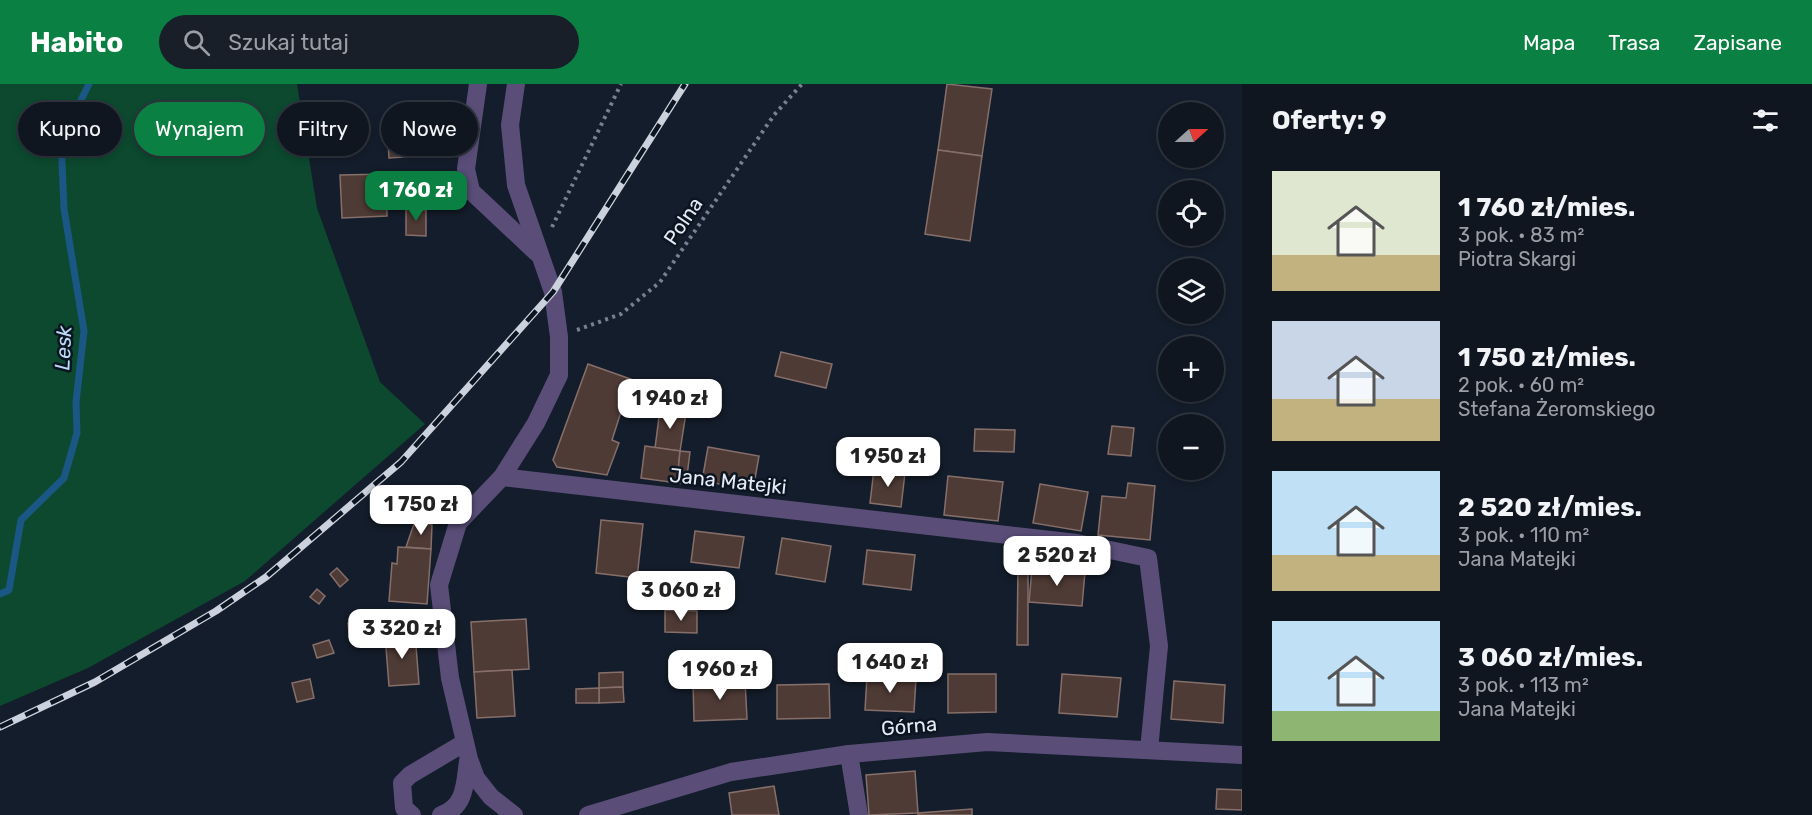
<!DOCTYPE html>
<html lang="pl">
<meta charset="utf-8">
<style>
body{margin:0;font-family:Rubik,sans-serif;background:#181f29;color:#f1f3f6;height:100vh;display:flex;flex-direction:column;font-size:22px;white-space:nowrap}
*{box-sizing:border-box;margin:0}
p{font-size:20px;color:#9b9fa5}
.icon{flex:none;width:33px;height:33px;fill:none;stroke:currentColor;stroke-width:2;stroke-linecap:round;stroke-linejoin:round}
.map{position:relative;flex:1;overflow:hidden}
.details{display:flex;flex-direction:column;background:#0f1620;width:570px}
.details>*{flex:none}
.banner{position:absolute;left:18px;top:18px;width:570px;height:54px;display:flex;gap:12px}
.needle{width:39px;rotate:69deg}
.controls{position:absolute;left:1158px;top:18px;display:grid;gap:12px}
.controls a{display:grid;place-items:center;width:66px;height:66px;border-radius:50%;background:#0f1620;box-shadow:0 3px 9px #0003,0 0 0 2px #2f353e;font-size:30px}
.price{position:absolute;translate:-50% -51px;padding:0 14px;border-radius:12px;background:#fff;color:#222;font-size:20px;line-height:39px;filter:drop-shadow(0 2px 3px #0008)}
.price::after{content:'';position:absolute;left:50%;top:36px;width:18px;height:14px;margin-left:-9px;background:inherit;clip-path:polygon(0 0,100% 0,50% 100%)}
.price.selected{background:#0b8043;color:#fff}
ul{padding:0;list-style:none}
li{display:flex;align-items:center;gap:18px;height:150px;padding:0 30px}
li span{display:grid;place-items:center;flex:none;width:168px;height:120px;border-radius:0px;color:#555}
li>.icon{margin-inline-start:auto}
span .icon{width:72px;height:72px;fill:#fffc;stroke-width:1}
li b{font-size:26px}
h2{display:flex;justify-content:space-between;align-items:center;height:72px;padding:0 30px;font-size:26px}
.pill{padding:0 21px;border-radius:27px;background:#0f1620;box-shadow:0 3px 9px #0003,0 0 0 2px #2f353e;font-size:21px;line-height:54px}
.pill.selected{background:#0b8043;color:#fff}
header{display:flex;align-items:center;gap:36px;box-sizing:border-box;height:84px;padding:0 30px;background:#0b8043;color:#fff}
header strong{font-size:28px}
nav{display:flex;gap:33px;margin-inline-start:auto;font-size:21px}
.search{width:420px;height:54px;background:#181f29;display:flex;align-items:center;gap:15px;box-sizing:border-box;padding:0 21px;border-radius:33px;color:#9b9fa5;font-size:22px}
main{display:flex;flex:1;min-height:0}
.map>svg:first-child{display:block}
</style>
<header>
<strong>Habito</strong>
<div class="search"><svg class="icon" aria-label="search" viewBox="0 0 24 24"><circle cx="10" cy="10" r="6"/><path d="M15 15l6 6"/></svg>Szukaj tutaj</div>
<nav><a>Mapa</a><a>Trasa</a><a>Zapisane</a></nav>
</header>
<main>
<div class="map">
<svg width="1242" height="731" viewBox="0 0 1242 731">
<rect width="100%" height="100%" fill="#141d2b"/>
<!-- green -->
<path fill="#0c492e" d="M0,0H297L317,124L380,298L425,340L245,497L88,584L0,622Z"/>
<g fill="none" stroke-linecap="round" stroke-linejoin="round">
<!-- stream -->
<path stroke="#1b5784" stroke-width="7" d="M0,510L9,506L21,436L64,394L77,349L76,318L84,247L64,125L61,56L89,0"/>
</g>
<!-- building -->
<g fill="#4f3b36" stroke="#866f6a" stroke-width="1.5">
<path d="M947,0L992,5L982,72L938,66Z"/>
<path d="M433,37L435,71L389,74L387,41Z"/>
<path d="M938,66L982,72L970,157L925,150Z"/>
<path d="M386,90L387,132L342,134L340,91Z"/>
<path d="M406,125L426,126V152L406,151Z"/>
<path d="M781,268L832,280L826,304L775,292Z"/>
<path d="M588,280L639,298L628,330L621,328L612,356L619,359L607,391L557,383L553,376Z"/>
<path d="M660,325L686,329L680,367L655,364Z"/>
<path d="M1112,342L1134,344L1131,372L1108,370Z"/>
<path d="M975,345L1015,346L1014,368L974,367Z"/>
<path d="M645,362L680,367L677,399L641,394Z"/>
<path d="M708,363L759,372L753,406L702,397Z"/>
<path d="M680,367L690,368L686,400L677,399Z"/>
<path d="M874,385L905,389L901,423L870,419Z"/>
<path d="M948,392L1003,398L998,437L944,431Z"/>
<path d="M1128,399L1155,402L1150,456L1098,451L1102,412L1126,414Z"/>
<path d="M1040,400L1088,408L1081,447L1033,439Z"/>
<path d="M601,436L643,440L637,494L596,489Z"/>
<path d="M415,437L432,441L431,465L406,463Z"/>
<path d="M695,447L744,453L739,484L691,478Z"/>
<path d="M782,454L831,462L825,498L776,490Z"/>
<path d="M398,463L431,465L427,520L389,517L392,479L397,480Z"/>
<path d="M867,466L915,471L911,506L863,500Z"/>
<path d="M1018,482L1028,483V561H1017Z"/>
<path d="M337,484L348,496L340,503L330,490Z"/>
<path d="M1032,484L1085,488L1082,522L1029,518Z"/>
<path d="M317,505L325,512L319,520L310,513Z"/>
<path d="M665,526L697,527V549L665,548Z"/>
<path d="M361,535L363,545L349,548L348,539Z"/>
<path d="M526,535L529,585L474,588L471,538Z"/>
<path d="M415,549L419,600L389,602L385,551Z"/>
<path d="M329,556L334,569L317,574L313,561Z"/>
<path d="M512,586L515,632L477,634L474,588Z"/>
<path d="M623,588V603L599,604V589Z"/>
<path d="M948,590H996V628L948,629Z"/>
<path d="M1062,590L1121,594L1117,633L1059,629Z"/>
<path d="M867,592L916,594L914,628L865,626Z"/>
<path d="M310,595L314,614L297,618L292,599Z"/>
<path d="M745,596L747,635L694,637L693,598Z"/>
<path d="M1174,597L1225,601L1223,639L1171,635Z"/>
<path d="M829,600L830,634L777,635V601Z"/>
<path d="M623,603L624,618L599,619V604Z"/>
<path d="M599,604V619H576V605Z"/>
<path d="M915,687L918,729L869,731L866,691Z"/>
<path d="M774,702L779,731H732L729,709Z"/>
<path d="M1217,705L1242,706V726L1216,725Z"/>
<path d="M972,725V731H918V729Z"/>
</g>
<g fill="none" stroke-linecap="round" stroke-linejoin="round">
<!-- path -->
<g stroke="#7a818e" stroke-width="4" stroke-dasharray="3 4.5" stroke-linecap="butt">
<path d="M552,143L621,0"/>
<path d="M577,246L621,230L660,198L774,31L802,0"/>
</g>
<!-- minor -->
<g stroke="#5a4e79" stroke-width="18">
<path d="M478,0L466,85L471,107L537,169"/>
<path d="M502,393L1077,459L1148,474L1159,562L1149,666"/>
<path d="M849,670L859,731"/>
<path d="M412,731L404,724L402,699L410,691L464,659"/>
<path d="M441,731C466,723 465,698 468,677"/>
<path d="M514,731L491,713L476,694L469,675L450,594L439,501L458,439L502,393L536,339L559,291V253L553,208L516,101L510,41L516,0"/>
<path d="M588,731L731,688L849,670L987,658L1242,671"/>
</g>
<!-- rail casing -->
<g stroke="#ccd2dd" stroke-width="7">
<path id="rail" d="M0,643L95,598L216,527L266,493L401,378L553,208L685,0"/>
</g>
<!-- rail -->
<use href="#rail" stroke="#0b1421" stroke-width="4.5" stroke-dasharray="14" stroke-linecap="butt"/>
</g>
<g text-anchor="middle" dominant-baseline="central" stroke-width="5" stroke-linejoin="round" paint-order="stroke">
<!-- street labels -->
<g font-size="20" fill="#e6ecf6" stroke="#0b1421">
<text transform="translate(683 137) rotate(-56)">Polna</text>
<text transform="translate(728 397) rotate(6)">Jana Matejki</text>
<text transform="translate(909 642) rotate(-5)">Górna</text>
</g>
<!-- water labels -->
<g font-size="21" font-style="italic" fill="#bcdaf6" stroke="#0b1421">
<text transform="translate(63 264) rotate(-87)">Lesk</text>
</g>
</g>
</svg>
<div class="controls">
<a><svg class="needle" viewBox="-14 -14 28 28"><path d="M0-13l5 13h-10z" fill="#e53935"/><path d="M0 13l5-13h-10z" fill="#9b9fa5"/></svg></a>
<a><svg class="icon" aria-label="locate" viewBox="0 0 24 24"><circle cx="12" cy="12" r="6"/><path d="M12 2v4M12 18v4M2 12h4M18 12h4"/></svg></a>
<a><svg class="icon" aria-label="layers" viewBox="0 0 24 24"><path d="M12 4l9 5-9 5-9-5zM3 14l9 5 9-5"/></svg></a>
<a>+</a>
<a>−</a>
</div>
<b class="price selected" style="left:416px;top:138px">1 760 zł</b>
<b class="price" style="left:670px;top:346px">1 940 zł</b>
<b class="price" style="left:888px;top:404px">1 950 zł</b>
<b class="price" style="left:421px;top:452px">1 750 zł</b>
<b class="price" style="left:1057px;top:503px">2 520 zł</b>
<b class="price" style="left:681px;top:538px">3 060 zł</b>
<b class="price" style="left:402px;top:576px">3 320 zł</b>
<b class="price" style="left:890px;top:610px">1 640 zł</b>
<b class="price" style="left:720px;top:617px">1 960 zł</b>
<div class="banner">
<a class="pill">Kupno</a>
<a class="pill selected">Wynajem</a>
<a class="pill">Filtry</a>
<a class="pill">Nowe</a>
</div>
</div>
<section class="details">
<h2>Oferty: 9<svg class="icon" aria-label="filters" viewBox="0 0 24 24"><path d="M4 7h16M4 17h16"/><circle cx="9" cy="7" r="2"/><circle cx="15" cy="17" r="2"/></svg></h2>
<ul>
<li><span style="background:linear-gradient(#dfe7d0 70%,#c2b280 0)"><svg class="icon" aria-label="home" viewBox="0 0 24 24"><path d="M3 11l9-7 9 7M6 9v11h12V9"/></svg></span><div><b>1 760 zł/mies.</b><p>3 pok. · 83 m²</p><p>Piotra Skargi</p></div></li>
<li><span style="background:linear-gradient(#c9d6e8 65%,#c2b280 0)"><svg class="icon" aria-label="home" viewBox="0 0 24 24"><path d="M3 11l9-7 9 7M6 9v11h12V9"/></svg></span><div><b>1 750 zł/mies.</b><p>2 pok. · 60 m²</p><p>Stefana Żeromskiego</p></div></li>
<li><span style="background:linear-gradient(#bfe0f5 70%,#c2b280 0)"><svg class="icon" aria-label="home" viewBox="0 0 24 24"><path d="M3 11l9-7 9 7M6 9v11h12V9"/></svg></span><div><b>2 520 zł/mies.</b><p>3 pok. · 110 m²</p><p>Jana Matejki</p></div></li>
<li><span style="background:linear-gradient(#bfe0f5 75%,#8fb573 0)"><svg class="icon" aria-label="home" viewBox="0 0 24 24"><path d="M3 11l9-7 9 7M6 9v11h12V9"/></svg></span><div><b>3 060 zł/mies.</b><p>3 pok. · 113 m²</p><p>Jana Matejki</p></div></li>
</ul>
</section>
</main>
